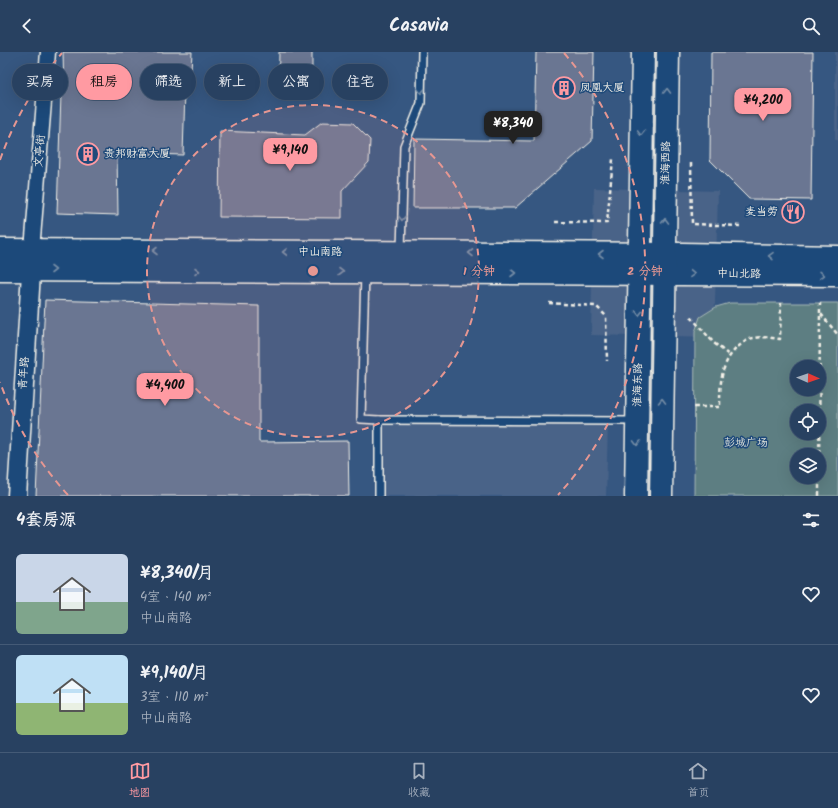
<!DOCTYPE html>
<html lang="zh">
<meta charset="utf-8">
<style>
body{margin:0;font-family:Kalam,"LXGW WenKai TC",sans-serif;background:#304867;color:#f1f3f6;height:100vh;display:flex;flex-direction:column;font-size:15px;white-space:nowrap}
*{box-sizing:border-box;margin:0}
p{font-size:13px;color:#a5afbd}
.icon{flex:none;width:22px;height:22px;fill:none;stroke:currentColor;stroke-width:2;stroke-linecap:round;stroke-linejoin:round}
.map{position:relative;height:444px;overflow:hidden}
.sheet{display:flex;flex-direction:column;background:#284161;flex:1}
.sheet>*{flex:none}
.top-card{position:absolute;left:12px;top:12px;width:400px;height:36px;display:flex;gap:8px}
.needle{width:26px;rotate:92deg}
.tools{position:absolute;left:790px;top:308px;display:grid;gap:8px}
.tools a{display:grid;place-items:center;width:36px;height:36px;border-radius:50%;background:#284161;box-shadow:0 4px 16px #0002,0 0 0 1px #445a76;font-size:20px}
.price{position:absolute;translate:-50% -34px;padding:0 9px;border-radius:8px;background:#ff9aa2;color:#111;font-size:13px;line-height:26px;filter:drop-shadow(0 1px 2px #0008)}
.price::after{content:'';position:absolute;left:50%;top:24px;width:12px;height:9px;margin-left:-6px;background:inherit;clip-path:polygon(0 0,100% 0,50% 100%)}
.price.active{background:#222;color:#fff}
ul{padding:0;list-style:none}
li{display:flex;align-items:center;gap:12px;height:100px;padding:0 16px}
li+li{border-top:1px solid #445a76}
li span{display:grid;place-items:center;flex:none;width:112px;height:80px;border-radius:6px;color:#555}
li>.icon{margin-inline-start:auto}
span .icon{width:48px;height:48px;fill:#fffc;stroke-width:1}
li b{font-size:17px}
h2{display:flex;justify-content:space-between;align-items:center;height:48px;padding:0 16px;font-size:17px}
.chip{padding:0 14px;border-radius:18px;background:#284161;box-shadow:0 4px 16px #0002,0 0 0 1px #445a76;font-size:14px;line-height:36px}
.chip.active{background:#ff9aa2;color:#111}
header{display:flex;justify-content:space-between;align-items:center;height:52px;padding:0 16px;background:#284161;font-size:18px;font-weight:700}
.tabs{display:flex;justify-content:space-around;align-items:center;height:56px;border-top:1px solid #445a76;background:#284161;font-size:11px;color:#a5afbd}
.tabs a{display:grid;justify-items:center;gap:2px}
.tabs .active{color:#ff9aa2}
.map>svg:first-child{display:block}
</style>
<header><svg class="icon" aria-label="back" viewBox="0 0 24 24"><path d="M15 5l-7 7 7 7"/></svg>Casavia<svg class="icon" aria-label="search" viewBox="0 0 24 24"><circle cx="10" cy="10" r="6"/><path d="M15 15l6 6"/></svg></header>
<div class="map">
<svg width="838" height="444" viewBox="0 0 838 444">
<rect width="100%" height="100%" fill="#365781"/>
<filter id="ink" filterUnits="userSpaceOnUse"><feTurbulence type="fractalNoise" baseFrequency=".025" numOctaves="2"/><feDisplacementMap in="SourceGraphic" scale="8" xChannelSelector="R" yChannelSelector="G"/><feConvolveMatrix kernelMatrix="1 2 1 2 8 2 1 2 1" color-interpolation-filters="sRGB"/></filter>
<g filter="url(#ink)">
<!-- built -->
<g fill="#496388">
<rect x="835" y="0" width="3" height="88"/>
<path d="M594,136L718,139L714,286L591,283Z"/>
<path d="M379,368L608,369L606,444H379Z"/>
</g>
<!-- green -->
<path fill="#5d7e82" stroke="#a8b8b5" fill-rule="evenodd" d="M730,251H838V444H694L695,280L700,265L716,255ZM797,315H819V337H797ZM797,359H819V381H797ZM797,403H819V425H797Z"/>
<!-- building -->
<g fill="#6b7692" stroke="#f4f1e8">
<path d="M63,0H192L190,38H185L183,103L117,101L118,163L57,161L61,42H64Z"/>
<path d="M279,0H312V45H278Z"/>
<path d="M536,0H594L592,89L515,156H413L414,87L534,89Z"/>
<path d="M711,0H813L811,148L749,147L710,108Z"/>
<path d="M322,70L353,71L370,88L369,110L342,139V166L219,165L220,79L305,83Z"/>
<path d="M45,248L259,254V390L348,389L349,444H36Z"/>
</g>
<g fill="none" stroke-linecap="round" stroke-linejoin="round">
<!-- service casing -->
<g stroke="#f4f1e8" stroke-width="10">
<g id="service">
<path d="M401,198L404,94L421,51L422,0"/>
<path d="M365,221L361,367L379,368V444"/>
<path d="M379,368L635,369"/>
</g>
</g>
<!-- minor casing -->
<g stroke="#f4f1e8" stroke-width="17">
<path id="minor" d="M32,198L48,0"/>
</g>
<!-- tertiary casing -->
<g stroke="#f4f1e8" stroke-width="21">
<path id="tertiary" d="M17,444L32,205"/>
</g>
<!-- primary casing -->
<g stroke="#f4f1e8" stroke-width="25">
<g id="primary">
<path d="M0,198L683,202L838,205"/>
<path d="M0,218L838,223"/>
<path d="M636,444L643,0"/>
<path d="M661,444L668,0"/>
</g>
</g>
<!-- path -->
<g stroke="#f4f1e8" stroke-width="2.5" stroke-dasharray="4 3" stroke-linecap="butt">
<path d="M691,111L692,172L742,174"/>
<path d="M555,170L607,171L613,107"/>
<path d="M549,251L596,254L606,264L607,309"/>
<path d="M821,262L838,283"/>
<path d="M691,265L714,291L730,304"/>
<path d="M694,355H720C720,332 720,310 739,294C743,291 749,286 755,286C763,284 772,286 780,287L781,251"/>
<path d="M819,422L820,251"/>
<path d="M819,444V425"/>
</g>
<!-- service -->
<use href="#service" stroke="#1f4a7a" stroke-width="7"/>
<!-- minor -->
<use href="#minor" stroke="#1f4a7a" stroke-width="14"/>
<!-- tertiary -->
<use href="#tertiary" stroke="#1f4a7a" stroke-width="18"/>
<!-- primary -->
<use href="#primary" stroke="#1f4a7a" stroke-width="22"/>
</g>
<!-- one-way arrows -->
<defs><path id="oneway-chevron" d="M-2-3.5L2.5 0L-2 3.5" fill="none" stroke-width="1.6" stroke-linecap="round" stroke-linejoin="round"/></defs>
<g stroke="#748da6">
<use href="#oneway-chevron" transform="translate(421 39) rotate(91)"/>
<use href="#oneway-chevron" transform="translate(667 39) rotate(-89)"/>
<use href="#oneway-chevron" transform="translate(641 81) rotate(91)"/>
<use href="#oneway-chevron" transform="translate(402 166) rotate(92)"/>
<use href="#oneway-chevron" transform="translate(665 169) rotate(-89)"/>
<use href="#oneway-chevron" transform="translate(155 199) rotate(-180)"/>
<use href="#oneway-chevron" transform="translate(285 200) rotate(-180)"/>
<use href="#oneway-chevron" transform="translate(471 201) rotate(-180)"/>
<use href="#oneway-chevron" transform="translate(601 202) rotate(-180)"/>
<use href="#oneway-chevron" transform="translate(771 204) rotate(-179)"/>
<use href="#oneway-chevron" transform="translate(53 218)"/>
<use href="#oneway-chevron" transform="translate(197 219)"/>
<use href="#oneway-chevron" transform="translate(341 220)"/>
<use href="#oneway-chevron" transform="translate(513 221)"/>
<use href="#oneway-chevron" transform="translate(692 222) rotate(1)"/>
<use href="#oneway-chevron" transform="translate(822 223) rotate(1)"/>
<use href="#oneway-chevron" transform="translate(639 261) rotate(91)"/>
<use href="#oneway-chevron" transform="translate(662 349) rotate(-89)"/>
<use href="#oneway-chevron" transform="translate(637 391) rotate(91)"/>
</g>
</g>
<!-- distance rings -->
<circle cx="313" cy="219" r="166" fill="#e69792" fill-opacity=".12"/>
<g fill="none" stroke="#e69792" stroke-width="2" stroke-dasharray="7 5">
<circle cx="313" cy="219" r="166"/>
<path d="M68 443A332 332 0 0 1 0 330M0 108A332 332 0 0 1 62 1M564 1A332 332 0 0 1 558 443"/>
</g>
<!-- icons -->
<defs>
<g id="building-ring" transform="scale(1.15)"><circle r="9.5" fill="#1f4a7a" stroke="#ff9aa2" stroke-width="1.5"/><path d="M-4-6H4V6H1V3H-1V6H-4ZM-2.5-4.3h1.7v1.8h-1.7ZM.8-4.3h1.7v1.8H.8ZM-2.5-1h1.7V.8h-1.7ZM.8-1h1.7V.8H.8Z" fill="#ff9aa2"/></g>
<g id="restaurant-ring" transform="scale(1.15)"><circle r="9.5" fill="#1f4a7a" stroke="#ff9aa2" stroke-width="1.5"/><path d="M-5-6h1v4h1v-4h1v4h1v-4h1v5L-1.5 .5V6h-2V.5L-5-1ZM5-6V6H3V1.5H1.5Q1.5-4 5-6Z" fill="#ff9aa2"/></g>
</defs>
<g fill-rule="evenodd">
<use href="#building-ring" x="564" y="36"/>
<use href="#building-ring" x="88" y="102"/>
<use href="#restaurant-ring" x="793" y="160"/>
</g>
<g text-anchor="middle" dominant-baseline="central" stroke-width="3" stroke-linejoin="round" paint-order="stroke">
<!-- poi labels -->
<g font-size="11" fill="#f4f1e8" stroke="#1f4a7a" text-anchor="start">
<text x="580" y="36">凤凰大厦</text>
<text x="104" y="102">贵邦财富大厦</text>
<text x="778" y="160" text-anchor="end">麦当劳</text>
</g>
<!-- street labels -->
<g font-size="11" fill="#f4f1e8" stroke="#1f4a7a">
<text transform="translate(40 99) rotate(-85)">文亭街</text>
<text transform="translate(666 111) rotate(-89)">淮海西路</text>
<text x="320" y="200">中山南路</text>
<text transform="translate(739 222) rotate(1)">中山北路</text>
<text transform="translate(24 321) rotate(-86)">青年路</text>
<text transform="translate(638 333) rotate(-89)">淮海东路</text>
</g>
<!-- park labels -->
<g font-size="11" fill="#dde0d9" stroke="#1f4a7a">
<text x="746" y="391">彭城广场</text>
</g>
</g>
<circle cx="313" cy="219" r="6" fill="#e69792" stroke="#1f4a7a" stroke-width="2"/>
<g font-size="12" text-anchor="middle" font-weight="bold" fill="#e69792" stroke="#1f4a7a" stroke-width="3" stroke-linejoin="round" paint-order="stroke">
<text x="479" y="223">1 分钟</text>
<text x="645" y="223">2 分钟</text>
</g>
</svg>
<div class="tools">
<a><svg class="needle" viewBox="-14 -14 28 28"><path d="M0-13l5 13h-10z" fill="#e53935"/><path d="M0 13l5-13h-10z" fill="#a5afbd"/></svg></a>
<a><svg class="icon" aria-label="locate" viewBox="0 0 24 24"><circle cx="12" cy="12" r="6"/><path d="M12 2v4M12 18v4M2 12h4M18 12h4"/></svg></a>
<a><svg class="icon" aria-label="layers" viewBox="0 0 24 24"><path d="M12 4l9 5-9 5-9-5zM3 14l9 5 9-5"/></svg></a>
</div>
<b class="price" style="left:763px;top:70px">¥4,200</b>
<b class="price active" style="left:513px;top:93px">¥8,340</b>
<b class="price" style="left:290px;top:120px">¥9,140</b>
<b class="price" style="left:165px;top:355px">¥4,400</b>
<div class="top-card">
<a class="chip">买房</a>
<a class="chip active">租房</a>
<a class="chip">筛选</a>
<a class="chip">新上</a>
<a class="chip">公寓</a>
<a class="chip">住宅</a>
</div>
</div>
<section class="sheet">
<h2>4套房源<svg class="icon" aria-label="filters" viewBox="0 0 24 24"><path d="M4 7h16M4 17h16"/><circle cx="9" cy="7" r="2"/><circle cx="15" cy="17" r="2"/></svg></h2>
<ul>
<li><span style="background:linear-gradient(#c9d6e8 60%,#7fa58c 0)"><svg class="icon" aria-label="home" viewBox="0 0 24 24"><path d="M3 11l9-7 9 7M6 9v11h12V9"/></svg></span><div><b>¥8,340/月</b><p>4室 · 140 m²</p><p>中山南路</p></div><svg class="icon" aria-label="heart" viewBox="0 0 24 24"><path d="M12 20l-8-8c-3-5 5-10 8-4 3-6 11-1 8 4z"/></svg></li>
<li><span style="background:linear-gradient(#bfe0f5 60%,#8fb573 0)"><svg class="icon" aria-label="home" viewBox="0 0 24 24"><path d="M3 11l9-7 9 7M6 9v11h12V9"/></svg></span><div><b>¥9,140/月</b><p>3室 · 110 m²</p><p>中山南路</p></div><svg class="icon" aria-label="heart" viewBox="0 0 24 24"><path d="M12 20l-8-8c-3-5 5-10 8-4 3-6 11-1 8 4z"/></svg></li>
</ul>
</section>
<nav class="tabs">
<a class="active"><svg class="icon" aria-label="map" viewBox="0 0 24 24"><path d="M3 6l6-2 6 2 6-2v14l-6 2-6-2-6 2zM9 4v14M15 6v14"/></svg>地图</a>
<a><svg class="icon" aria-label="saved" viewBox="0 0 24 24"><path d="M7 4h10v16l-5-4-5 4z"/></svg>收藏</a>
<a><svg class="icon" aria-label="home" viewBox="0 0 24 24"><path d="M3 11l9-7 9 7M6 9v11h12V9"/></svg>首页</a>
</nav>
